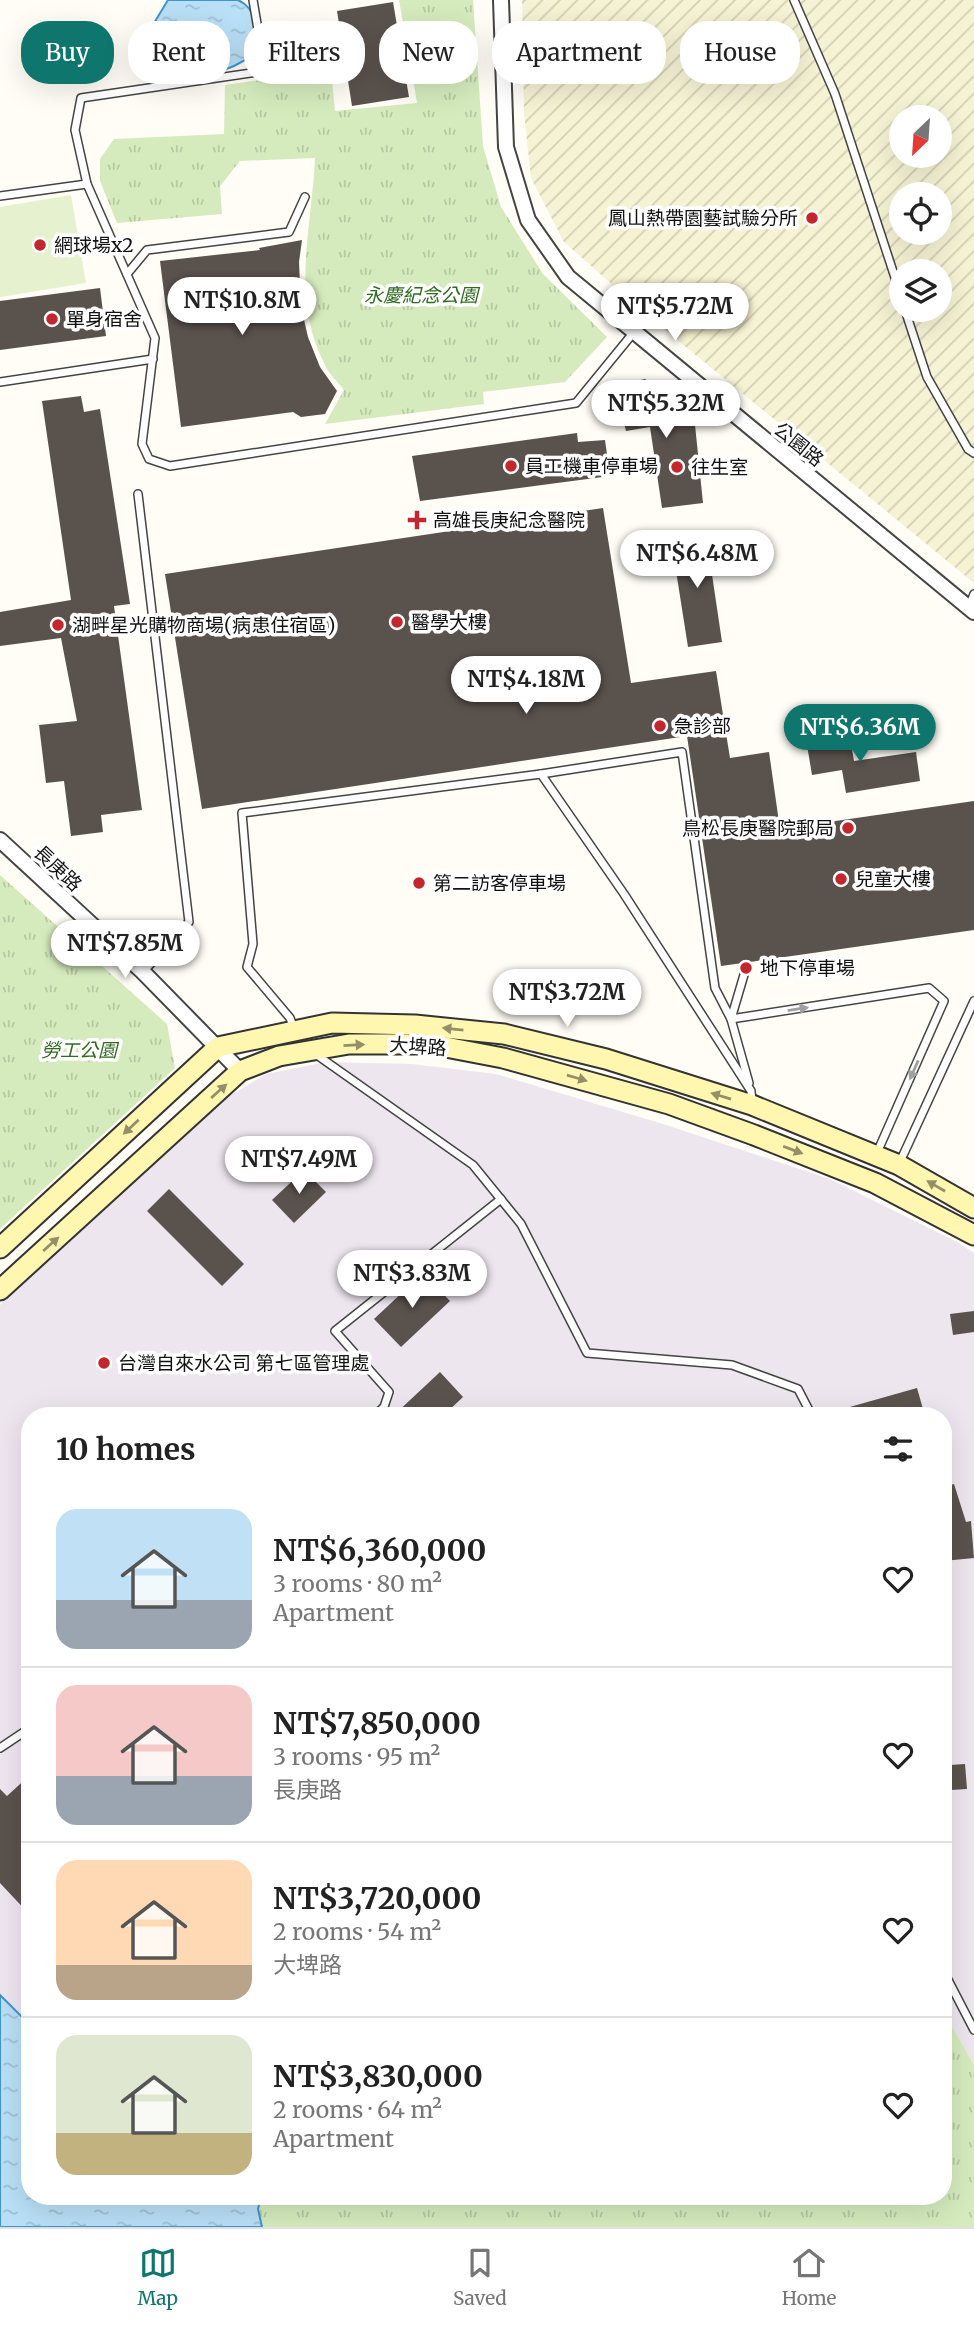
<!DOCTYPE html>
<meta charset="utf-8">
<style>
body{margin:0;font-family:Merriweather,"Noto Sans TC",serif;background:#f6f6f6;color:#222;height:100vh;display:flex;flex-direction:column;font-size:26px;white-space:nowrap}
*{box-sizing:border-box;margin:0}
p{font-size:23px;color:#767676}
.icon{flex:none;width:38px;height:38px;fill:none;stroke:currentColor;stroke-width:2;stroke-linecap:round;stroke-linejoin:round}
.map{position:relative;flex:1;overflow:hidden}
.details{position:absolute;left:21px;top:1407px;width:931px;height:798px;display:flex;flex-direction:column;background:#fff;border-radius:28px;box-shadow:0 7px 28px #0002}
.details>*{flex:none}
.banner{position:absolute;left:21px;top:21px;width:933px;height:63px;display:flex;gap:14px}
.needle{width:46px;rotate:205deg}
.tools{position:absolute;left:889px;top:105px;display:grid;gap:14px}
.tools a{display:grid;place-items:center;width:63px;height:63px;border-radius:50%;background:#fff;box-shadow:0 7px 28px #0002;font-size:35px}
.price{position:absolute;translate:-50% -60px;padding:0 16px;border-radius:24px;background:#fff;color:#222;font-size:23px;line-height:46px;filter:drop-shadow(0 2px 4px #0008)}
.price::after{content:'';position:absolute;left:50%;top:42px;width:21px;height:16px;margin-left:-10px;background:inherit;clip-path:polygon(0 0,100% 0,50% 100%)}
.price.current{background:#0f766e;color:#fff}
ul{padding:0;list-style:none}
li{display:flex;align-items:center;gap:21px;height:175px;padding:0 35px}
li+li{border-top:2px solid #e0e0e0}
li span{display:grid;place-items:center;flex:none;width:196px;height:140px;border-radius:21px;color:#555}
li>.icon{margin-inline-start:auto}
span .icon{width:84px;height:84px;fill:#fffc;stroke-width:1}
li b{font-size:30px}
h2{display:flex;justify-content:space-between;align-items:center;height:84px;padding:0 35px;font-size:30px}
.chip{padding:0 24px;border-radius:28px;background:#fff;box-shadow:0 7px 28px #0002;font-size:24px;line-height:63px}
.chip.current{background:#0f766e;color:#fff}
.tabs{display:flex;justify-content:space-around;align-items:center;height:98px;border-top:2px solid #e0e0e0;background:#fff;font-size:19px;color:#767676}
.tabs a{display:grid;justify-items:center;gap:4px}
.tabs .current{color:#0f766e}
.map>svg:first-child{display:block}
</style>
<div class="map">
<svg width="974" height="2227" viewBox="0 0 974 2227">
<defs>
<pattern id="farmland-furrows" width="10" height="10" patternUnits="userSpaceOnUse" patternTransform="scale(1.75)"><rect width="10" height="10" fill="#f6f3d4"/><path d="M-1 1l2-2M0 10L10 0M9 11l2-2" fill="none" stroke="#d2cfb5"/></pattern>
<pattern id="grass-tufts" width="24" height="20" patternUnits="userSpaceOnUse" patternTransform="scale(1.75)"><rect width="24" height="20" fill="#d5ebbd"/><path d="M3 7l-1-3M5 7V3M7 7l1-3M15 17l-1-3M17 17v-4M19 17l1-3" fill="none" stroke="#b6c8a1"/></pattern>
<pattern id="water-ripples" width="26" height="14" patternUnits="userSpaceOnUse" patternTransform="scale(1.75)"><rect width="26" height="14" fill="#b9e0f7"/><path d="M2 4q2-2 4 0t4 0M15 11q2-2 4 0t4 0" fill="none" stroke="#9ebfd3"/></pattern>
</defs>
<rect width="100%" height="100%" fill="#fffdf5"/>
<!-- industrial -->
<path fill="#eee6ef" d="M326,1062L412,1064L496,1074L663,1124L830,1179L957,1242L974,1253V2065L943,2010V1416H30V2022L24,2020L0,1995V1305L221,1101L266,1074Z"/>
<!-- farmland -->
<path fill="url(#farmland-furrows)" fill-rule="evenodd" d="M522,0H974V583L642,311L564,242L531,178L524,114ZM901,117H940V156H901ZM901,194H940V233H901ZM901,271H940V310H901Z"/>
<!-- grass -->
<g fill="url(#grass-tufts)">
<path d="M399,0H473L483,146L501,207L543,274L607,337L565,382L483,392L484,404L325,424L344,390C338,382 329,374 325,365C290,298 312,229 315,158L240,161L220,186L222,214L117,223L100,181V159L114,139L224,134L225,85L331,70L335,111L417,103Z"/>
<path d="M0,875L167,1024L175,1068L0,1229Z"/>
<path d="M0,1995L24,2019L30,2022V2196H943V2010L974,2065V2227H0Z"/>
</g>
<!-- pitch -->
<path fill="#e6f2cf" d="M71,195L86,283L0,297V207Z"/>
<!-- water -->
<g fill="url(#water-ripples)" stroke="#3f96cf" stroke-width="2">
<path d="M168,0H238C258,9 260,34 258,53L234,66L206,77L195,66L183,63L172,70L154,23Z"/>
<path d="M0,1995L24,2019L30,2022V2196H261L258,2209L262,2227H0Z"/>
</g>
<!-- building -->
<g fill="#5a524d">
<path d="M393,2L409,97L352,106L337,11Z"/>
<path d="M302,240L299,262L301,307L308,337L320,367L337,391L325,414L301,417L293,412L181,427L160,261L260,250L259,248Z"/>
<path d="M100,288L106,336L0,350V301Z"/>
<path d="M645,379L694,415L703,503L662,508L650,427L626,431L615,386Z"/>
<path d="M81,396L84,412L100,409L130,604L114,606L142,810L101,815L103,832L71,836L64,781L46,783L39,725L77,721L61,638L0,646V612L71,600L42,401Z"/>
<path d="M577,433L578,442L605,440L610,476L420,501L412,456Z"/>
<path d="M603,508L631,683L716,671L730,758L769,752L780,829L974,801V930L721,966L687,736L202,809L165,574Z"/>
<path d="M706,534L722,642L688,647L671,539Z"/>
<path d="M849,732L854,761L916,752L920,781L846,793L842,770L812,775L806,739Z"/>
<path d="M304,1170L326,1192L294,1223L272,1200Z"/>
<path d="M169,1189L244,1264L222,1286L147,1211Z"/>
<path d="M423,1273L450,1301L401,1347L374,1319Z"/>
<path d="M974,1311V1332L953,1335L950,1314Z"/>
<path d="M440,1372L463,1397L443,1416H393Z"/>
<path d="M917,1388L925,1416H833L832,1412Z"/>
<path d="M954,1484L966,1522L971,1521L974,1558L943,1561V1487Z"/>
<path d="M965,1764L967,1789L951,1790L950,1765Z"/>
<path d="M30,1775V1915L0,1883V1789L7,1796Z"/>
</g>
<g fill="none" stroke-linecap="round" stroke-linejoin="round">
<!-- lane casing -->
<g stroke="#444" stroke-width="10">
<g id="lane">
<path d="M253,0L265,71L81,98L75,130L87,184L155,338L142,444L149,459L170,466L576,403L634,332"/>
<path d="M794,0L835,94L901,296"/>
<path d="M0,196L87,184"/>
<path d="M127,274L147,250L289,232L305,197"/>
<path d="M905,310L927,377L968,449L974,453"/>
<path d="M0,382L153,359"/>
<path d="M138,494L189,922L143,972"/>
<path d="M969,607L974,594"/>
<path d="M541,774L682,752L715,988L731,1019L749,1083"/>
<path d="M746,968L731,1019L929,988L944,1001L876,1155"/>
<path d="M294,1029L290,1018L247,967L253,944L242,813L541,774L624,894L751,1091L752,1101"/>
<path d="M314,1053L473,1165L521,1224L587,1353L732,1365L798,1389L812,1416"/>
<path d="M899,1164L974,1001"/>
<path d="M374,1416L384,1407L389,1392L335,1331L501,1199"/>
<path d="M0,1748L30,1728"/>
<path d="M943,1961L945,1974L974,2030"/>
</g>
</g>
<!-- street casing -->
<g stroke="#444" stroke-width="18">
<g id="street">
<path d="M501,0L506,147L528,220L568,277L974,612"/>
<path d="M0,840L143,972L240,1071"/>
</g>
</g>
<!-- secondary casing -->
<g stroke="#333" stroke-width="23">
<g id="secondary">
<path d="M0,1248L218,1047L332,1023L415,1025L504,1034L606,1059L752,1105L899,1165L974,1208"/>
<path d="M0,1290L240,1071L279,1056L349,1044H430L503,1058L669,1104L754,1135L875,1183L974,1235"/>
</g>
</g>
<!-- lane -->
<use href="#lane" stroke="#fff" stroke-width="7"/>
<!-- street -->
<use href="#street" stroke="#fff" stroke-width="14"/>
<!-- secondary -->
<use href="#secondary" stroke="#fff6b0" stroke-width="19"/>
</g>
<!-- one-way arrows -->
<defs><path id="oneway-solid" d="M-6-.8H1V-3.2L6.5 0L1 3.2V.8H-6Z" transform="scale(1.75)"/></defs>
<g fill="#a0a0a0">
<use href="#oneway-solid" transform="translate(798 1009) rotate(-9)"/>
<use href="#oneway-solid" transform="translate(914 1070) rotate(114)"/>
</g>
<g fill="#948f68">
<use href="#oneway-solid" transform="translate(453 1029) rotate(-174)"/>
<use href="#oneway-solid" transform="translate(354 1045) rotate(-3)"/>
<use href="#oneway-solid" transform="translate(577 1078) rotate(16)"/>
<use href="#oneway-solid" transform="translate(219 1091) rotate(-42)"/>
<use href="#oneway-solid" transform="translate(721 1096) rotate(-163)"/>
<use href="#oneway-solid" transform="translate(131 1127) rotate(137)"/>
<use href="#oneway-solid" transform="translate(793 1150) rotate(21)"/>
<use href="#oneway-solid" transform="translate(936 1186) rotate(-150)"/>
<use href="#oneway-solid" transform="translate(51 1244) rotate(-42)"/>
</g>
<!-- markers -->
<g fill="#c4262e" stroke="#fff" stroke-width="2.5">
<circle cx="812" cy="218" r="7"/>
<circle cx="40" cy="245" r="7"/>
<circle cx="52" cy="319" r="7"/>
<circle cx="511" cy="466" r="7"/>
<circle cx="677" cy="467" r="7"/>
<path d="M413.5 509.5h7v7h7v7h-7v7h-7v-7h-7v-7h7z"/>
<circle cx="397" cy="622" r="7"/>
<circle cx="58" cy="625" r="7"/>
<circle cx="660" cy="726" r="7"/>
<circle cx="848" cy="828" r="7"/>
<circle cx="841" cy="879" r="7"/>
<circle cx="419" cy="883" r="7"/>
<circle cx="746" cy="968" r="7"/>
<circle cx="104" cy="1363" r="7"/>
</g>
<g text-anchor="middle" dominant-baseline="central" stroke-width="7" stroke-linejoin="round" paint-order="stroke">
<!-- poi labels -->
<g font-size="19" fill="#111" stroke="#fff" text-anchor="start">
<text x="798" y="218" text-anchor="end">鳳山熱帶園藝試驗分所</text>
<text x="54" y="245">網球場x2</text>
<text x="66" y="319">單身宿舍</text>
<text x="525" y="466">員工機車停車場</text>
<text x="691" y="467">往生室</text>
<text x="433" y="520">高雄長庚紀念醫院</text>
<text x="411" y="622">醫學大樓</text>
<text x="72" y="625">湖畔星光購物商場(病患住宿區)</text>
<text x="674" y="726">急診部</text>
<text x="834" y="828" text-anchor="end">鳥松長庚醫院郵局</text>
<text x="855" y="879">兒童大樓</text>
<text x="433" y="883">第二訪客停車場</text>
<text x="760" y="968">地下停車場</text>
<text x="118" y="1363">台灣自來水公司 第七區管理處</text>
</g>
<!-- park labels -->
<g font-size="19" font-style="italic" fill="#2f6b1f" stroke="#fff">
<text x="421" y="295">永慶紀念公園</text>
<text x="79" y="1050">勞工公園</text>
</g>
<!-- street labels -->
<g font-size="19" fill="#111" stroke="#fff">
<text transform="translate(799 444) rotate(39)">公園路</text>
<text transform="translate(58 868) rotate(43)">長庚路</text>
<text transform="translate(418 1046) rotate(4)">大埤路</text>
</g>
</g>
</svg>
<div class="tools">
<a><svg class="needle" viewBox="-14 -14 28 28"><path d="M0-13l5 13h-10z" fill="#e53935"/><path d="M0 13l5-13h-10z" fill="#767676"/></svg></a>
<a><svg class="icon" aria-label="locate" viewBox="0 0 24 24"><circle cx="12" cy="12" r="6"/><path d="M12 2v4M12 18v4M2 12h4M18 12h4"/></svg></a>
<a><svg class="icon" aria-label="layers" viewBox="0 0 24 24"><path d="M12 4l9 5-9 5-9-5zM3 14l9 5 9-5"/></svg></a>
</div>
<b class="price" style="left:242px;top:337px">NT$10.8M</b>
<b class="price" style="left:675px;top:343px">NT$5.72M</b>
<b class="price" style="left:666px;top:440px">NT$5.32M</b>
<b class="price" style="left:697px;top:590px">NT$6.48M</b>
<b class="price" style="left:526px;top:716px">NT$4.18M</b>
<b class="price current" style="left:860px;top:764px">NT$6.36M</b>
<b class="price" style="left:125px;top:980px">NT$7.85M</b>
<b class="price" style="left:567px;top:1029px">NT$3.72M</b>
<b class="price" style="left:299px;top:1196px">NT$7.49M</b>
<b class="price" style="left:412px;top:1310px">NT$3.83M</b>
<div class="banner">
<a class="chip current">Buy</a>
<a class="chip">Rent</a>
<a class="chip">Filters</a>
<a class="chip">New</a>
<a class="chip">Apartment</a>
<a class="chip">House</a>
</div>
<section class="details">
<h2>10 homes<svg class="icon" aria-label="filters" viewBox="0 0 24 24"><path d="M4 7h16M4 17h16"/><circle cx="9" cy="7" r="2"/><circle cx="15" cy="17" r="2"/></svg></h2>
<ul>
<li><span style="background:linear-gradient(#bfe0f5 65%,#9aa5b1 0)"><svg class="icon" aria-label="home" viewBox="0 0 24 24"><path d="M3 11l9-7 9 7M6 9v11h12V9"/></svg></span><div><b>NT$6,360,000</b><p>3 rooms · 80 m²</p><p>Apartment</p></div><svg class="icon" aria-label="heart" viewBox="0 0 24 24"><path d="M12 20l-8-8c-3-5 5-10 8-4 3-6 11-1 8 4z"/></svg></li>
<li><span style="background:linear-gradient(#f6c9c9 65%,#9aa5b1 0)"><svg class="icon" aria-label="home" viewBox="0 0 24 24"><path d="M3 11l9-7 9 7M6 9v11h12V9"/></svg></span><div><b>NT$7,850,000</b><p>3 rooms · 95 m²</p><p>長庚路</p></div><svg class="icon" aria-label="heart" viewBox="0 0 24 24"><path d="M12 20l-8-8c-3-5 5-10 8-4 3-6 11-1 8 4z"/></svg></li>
<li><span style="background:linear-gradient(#ffd9b3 75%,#b9a48a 0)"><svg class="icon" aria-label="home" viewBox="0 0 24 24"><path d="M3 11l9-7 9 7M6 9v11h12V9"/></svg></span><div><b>NT$3,720,000</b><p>2 rooms · 54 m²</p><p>大埤路</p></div><svg class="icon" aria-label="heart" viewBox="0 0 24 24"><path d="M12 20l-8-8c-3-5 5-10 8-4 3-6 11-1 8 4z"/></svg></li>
<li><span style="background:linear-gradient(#dfe7d0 70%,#c2b280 0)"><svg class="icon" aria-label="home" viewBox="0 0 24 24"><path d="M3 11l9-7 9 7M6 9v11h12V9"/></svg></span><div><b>NT$3,830,000</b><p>2 rooms · 64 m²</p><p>Apartment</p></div><svg class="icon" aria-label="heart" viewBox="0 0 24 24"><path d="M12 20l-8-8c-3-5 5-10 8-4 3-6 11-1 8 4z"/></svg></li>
</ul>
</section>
</div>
<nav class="tabs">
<a class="current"><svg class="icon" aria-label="map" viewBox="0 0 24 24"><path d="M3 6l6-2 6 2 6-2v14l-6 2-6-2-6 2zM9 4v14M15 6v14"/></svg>Map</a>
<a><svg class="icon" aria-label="saved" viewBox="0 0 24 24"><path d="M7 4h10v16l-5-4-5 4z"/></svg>Saved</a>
<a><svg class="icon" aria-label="home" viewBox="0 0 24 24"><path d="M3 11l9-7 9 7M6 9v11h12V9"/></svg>Home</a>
</nav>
